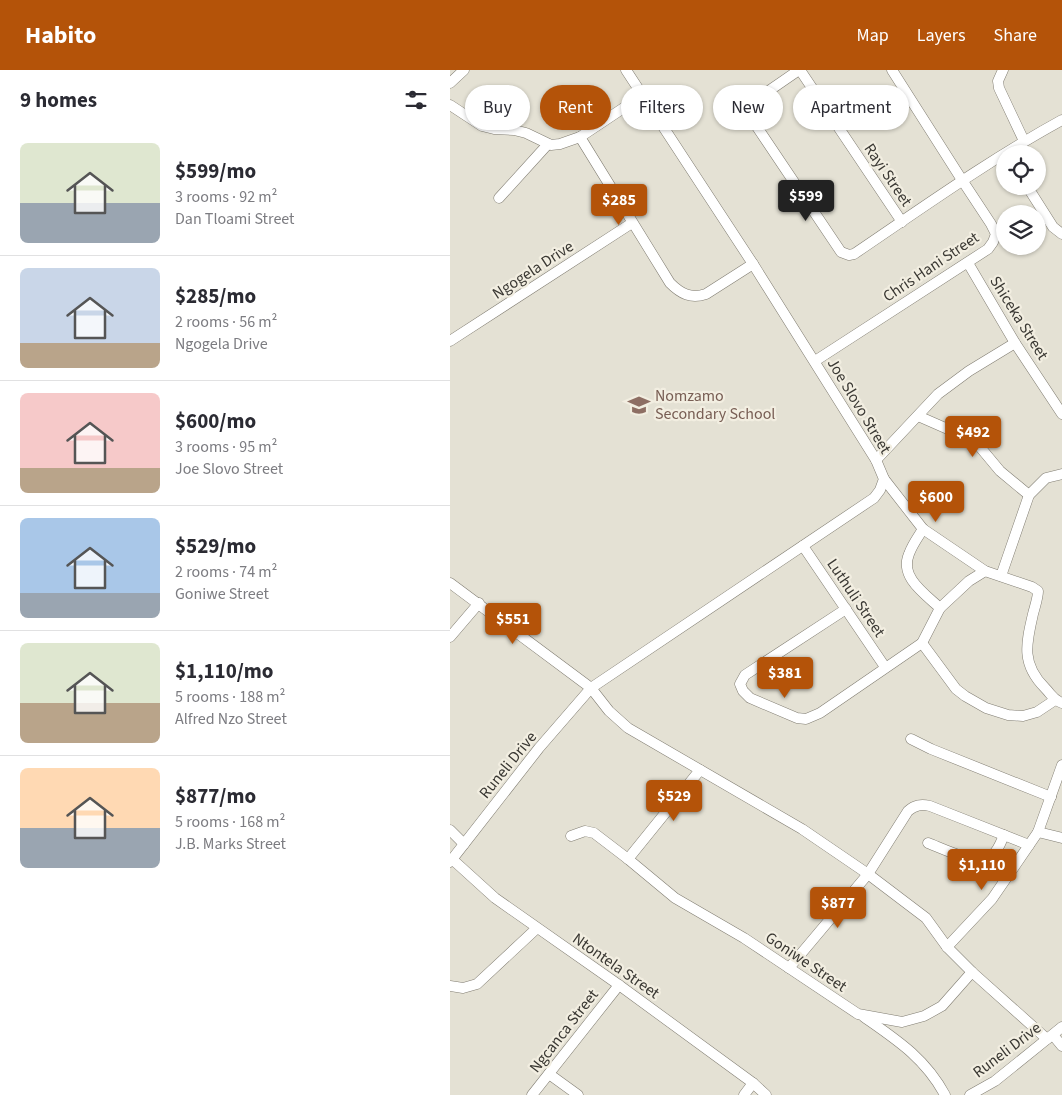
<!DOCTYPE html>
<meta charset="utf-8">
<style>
body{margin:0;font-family:"Source Sans 3",sans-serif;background:#f2f2f3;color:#2b2b33;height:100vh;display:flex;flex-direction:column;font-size:19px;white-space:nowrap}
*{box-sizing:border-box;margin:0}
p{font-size:16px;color:#7c7c81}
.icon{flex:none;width:28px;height:28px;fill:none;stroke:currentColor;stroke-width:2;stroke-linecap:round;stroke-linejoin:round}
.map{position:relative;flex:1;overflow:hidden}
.panel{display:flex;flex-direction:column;background:#fff;width:450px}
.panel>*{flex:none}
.hud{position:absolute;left:15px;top:15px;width:475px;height:45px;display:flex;gap:10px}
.controls{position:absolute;left:546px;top:75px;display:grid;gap:10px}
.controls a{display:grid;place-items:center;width:50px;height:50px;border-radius:50%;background:#fff;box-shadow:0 1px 4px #0004;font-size:25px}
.price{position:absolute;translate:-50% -42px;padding:0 11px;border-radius:5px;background:#b45309;color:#fff;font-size:16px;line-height:32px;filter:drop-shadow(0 1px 2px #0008)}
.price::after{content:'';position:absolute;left:50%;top:30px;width:15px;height:11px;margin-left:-8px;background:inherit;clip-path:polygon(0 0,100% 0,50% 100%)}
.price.current{background:#222;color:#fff}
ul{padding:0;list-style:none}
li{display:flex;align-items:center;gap:15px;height:125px;padding:0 20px}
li+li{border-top:1px solid #e1e1e2}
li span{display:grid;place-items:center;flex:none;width:140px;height:100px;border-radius:8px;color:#555}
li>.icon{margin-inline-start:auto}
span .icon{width:60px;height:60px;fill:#fffc;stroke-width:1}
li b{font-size:21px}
h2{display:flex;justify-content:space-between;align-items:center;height:60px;padding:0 20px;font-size:21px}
.pill{padding:0 18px;border-radius:22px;background:#fff;box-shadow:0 1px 4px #0004;font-size:18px;line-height:45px}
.pill.current{background:#b45309;color:#fff}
header{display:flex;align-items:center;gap:30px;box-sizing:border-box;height:70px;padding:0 25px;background:#b45309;color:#fff}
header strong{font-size:24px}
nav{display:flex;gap:28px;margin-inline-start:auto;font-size:18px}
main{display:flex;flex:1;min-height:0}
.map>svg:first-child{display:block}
</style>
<header>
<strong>Habito</strong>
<nav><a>Map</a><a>Layers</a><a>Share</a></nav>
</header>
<main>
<section class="panel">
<h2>9 homes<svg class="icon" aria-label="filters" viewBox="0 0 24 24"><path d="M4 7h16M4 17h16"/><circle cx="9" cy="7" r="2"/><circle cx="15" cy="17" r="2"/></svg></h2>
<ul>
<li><span style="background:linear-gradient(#dfe7d0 60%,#9aa5b1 0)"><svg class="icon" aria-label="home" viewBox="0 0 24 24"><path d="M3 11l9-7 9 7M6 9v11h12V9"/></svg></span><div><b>$599/mo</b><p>3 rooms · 92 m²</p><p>Dan Tloami Street</p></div></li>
<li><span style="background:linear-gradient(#c9d6e8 75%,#b9a48a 0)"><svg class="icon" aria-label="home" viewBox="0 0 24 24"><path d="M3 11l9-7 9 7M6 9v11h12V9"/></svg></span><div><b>$285/mo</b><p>2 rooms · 56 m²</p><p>Ngogela Drive</p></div></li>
<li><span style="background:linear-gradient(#f6c9c9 75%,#b9a48a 0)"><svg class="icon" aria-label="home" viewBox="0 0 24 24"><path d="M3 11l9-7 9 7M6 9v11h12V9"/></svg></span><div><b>$600/mo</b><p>3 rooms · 95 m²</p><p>Joe Slovo Street</p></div></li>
<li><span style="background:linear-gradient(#a9c7e8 75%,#9aa5b1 0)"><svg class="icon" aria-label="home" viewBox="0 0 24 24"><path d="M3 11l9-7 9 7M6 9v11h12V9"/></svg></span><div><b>$529/mo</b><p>2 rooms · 74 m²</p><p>Goniwe Street</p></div></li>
<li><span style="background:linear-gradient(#dfe7d0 60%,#b9a48a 0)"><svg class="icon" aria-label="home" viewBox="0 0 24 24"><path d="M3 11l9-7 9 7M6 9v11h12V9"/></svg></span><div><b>$1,110/mo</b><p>5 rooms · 188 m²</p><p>Alfred Nzo Street</p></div></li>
<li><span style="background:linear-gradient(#ffd9b3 60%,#9aa5b1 0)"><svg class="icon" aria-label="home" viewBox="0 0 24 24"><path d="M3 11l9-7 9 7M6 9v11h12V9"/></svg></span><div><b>$877/mo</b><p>5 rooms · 168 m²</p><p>J.B. Marks Street</p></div></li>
</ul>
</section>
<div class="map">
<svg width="612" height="1025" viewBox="0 0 612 1025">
<rect width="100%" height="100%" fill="#e4e1d4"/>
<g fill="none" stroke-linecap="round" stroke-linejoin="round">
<!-- minor casing -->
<g stroke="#817d72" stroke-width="11">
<g id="minor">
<path d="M349,0L304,31L300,38L301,48L391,182L399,185L404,184C472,138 539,90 612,50"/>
<path d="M350,0L452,152"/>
<path d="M553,0L548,11L549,18L574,71"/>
<path d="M0,13L14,0"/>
<path d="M193,25L130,67L220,213C231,224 241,229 256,224L303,194"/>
<path d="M0,35L32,56L44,59L64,60L76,63L101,75L110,74L130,67"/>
<path d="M577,116L603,157L612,164"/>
<path d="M49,128L98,74"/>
<path d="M518,193L565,273L612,344"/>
<path d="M0,271L182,153"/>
<path d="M365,291L538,179L543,172L546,164L541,154L512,110L442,0"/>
<path d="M468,346L525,371L550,401L579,425"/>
<path d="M426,390L488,324L519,301L565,273"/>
<path d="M434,409L473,459L535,501L582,517L588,521C588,528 585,536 583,544C576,574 571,594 595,618C602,625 602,629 612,633"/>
<path d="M473,459C468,467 462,475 459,484C449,507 475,524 490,538"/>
<path d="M353,476L435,597"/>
<path d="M551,506L579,425L596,408L612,404"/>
<path d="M0,513L141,618L159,641L178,658L352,759L418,804L476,848L497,877L522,902L597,969"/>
<path d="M396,539L295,605L290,614L293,621L300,628L347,648L356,649L370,643L472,573L490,538L519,511L535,501"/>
<path d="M0,567L29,533"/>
<path d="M472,573L506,619L515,626L536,638L558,645L573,646L587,642L605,630"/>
<path d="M461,669L481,679L601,727"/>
<path d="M0,760L14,774"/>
<path d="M588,762L612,768"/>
<path d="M121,766L135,761L144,763L178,789L225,828L294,868L408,944L452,952L474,946L492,936L522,902"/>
<path d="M478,773C494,779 528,797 542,785C548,781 551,772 554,765"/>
<path d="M2,789L45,828L169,915L303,1013L316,1025"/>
<path d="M178,789L250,700"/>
<path d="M0,792L89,678L141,618L424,428L430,420L434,409L426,390L303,194L176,0"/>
<path d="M497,877L542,829L588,762L612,695"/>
<path d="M339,898L418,804L458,741C465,735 471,734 480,736L579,775"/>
<path d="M0,916L13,918L27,914L86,859"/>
<path d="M414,947C447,970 475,988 495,1025"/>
<path d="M603,965L612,976"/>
<path d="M99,1004L128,1025"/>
<path d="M82,1025L169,915"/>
<path d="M294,1025L303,1013"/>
<path d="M520,1025L545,1011L612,957"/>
</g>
</g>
<!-- minor -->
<use href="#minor" stroke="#fff" stroke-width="10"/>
</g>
<!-- icons -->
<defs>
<g id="school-bare" transform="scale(1.725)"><path d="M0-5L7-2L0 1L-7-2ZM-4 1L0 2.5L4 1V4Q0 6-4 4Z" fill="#8d6e63" stroke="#f2eee1" stroke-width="2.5" paint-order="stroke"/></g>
</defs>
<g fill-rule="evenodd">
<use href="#school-bare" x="189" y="335"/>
</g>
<g text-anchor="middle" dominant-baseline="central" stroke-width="4.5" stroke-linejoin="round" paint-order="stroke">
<!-- street labels -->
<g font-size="16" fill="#3a3833" stroke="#f2eee1">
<text transform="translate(438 105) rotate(56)">Rayi Street</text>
<text transform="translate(481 197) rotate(-34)">Chris Hani Street</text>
<text transform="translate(83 200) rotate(-33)">Ngogela Drive</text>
<text transform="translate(569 248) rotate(58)">Shiceka Street</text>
<text transform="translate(409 336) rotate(59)">Joe Slovo Street</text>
<text transform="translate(406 528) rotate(56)">Luthuli Street</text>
<text transform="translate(58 695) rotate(-51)">Runeli Drive</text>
<text transform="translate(356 892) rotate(34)">Goniwe Street</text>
<text transform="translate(166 896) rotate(35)">Ntontela Street</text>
<text transform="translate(114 961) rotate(-52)">Ngcanca Street</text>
<text transform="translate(557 980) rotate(-37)">Runeli Drive</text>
</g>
<!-- education labels -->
<g font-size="16" fill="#785e54" stroke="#f2eee1" text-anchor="start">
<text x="205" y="326">Nomzamo<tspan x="205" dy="18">Secondary School</tspan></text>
</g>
</g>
</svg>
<div class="controls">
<a><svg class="icon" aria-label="locate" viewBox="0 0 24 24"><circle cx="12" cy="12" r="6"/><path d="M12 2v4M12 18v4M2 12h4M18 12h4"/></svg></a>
<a><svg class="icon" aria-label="layers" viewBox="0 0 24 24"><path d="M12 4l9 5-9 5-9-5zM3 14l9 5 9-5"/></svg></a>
</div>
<b class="price current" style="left:356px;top:152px">$599</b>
<b class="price" style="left:169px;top:156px">$285</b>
<b class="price" style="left:523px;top:388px">$492</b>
<b class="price" style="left:486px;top:453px">$600</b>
<b class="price" style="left:63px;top:575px">$551</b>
<b class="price" style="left:335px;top:629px">$381</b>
<b class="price" style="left:224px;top:752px">$529</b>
<b class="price" style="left:532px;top:821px">$1,110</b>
<b class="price" style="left:388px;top:859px">$877</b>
<div class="hud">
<a class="pill">Buy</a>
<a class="pill current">Rent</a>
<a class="pill">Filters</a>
<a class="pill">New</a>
<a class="pill">Apartment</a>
</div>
</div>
</main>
